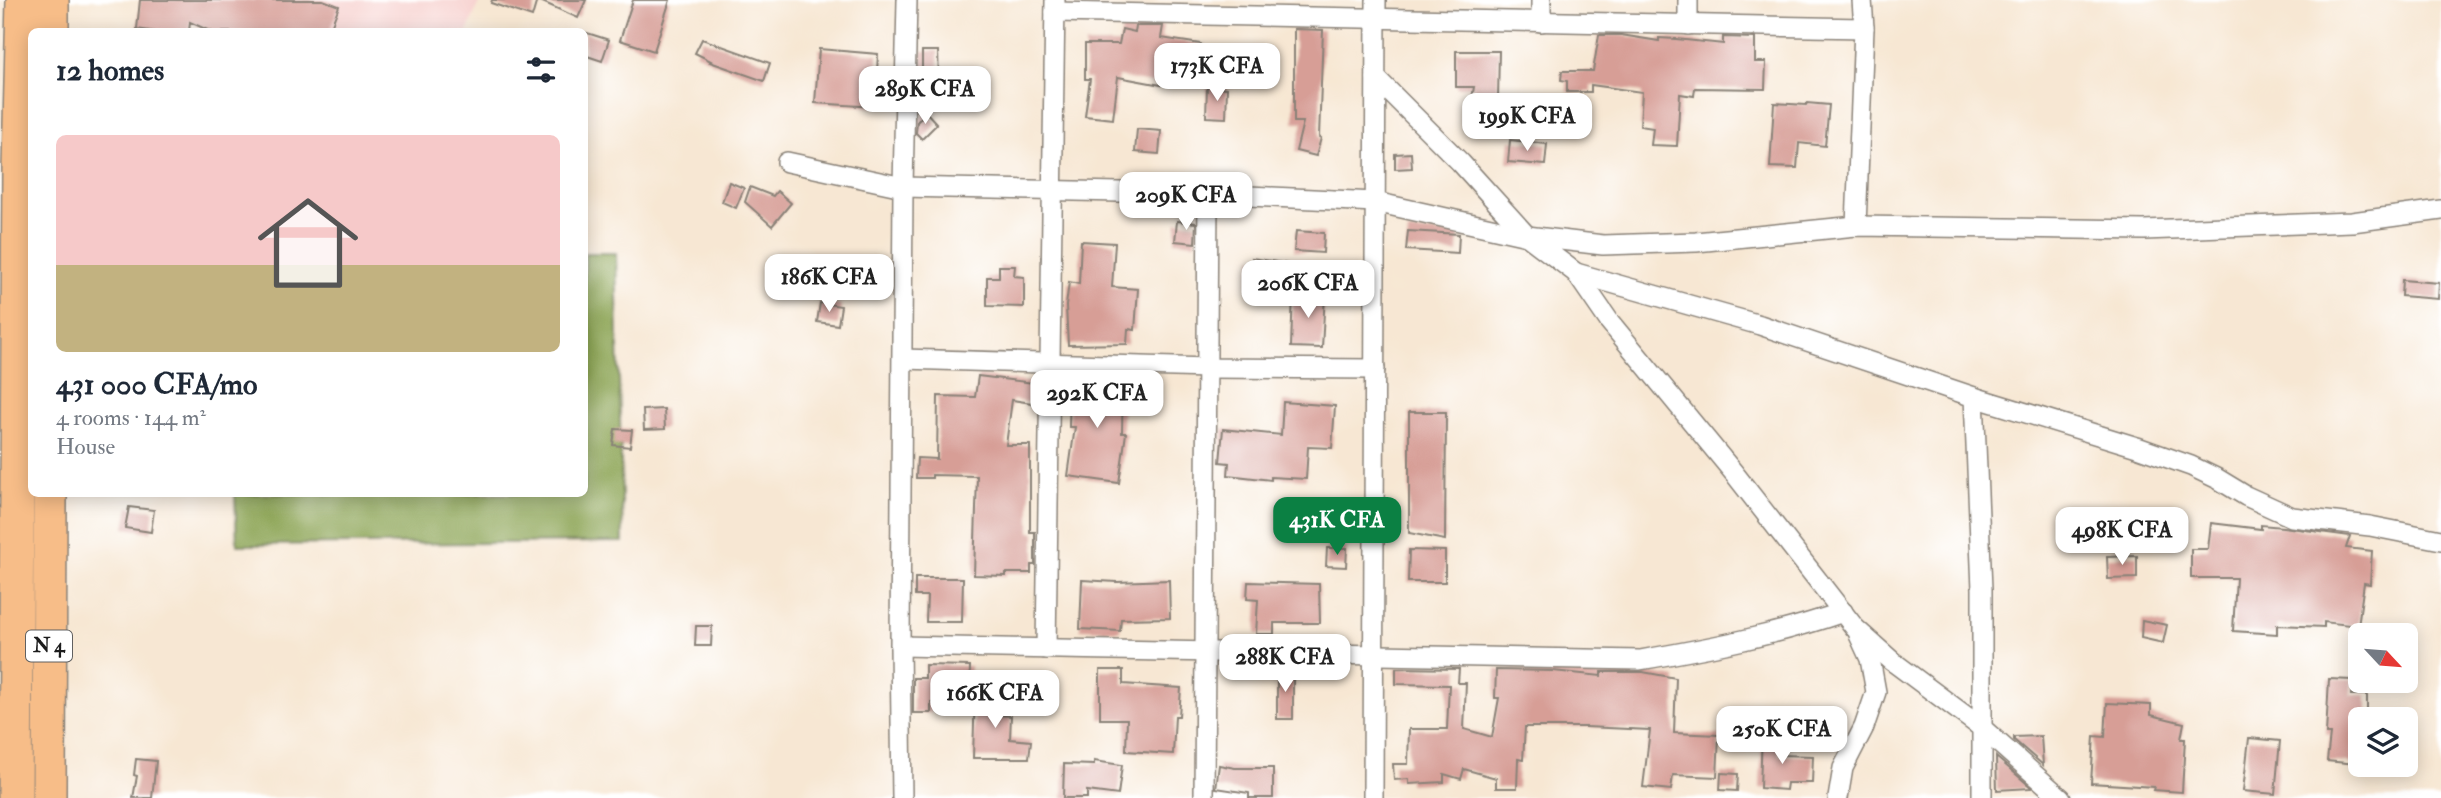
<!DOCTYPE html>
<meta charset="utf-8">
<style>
body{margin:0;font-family:"IM FELL Double Pica",serif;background:#f6f6f7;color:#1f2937;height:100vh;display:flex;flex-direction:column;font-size:26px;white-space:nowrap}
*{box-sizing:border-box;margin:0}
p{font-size:23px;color:#747a83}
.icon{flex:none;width:38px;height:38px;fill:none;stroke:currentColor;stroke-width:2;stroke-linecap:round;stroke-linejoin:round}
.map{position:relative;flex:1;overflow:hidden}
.drawer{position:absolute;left:28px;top:28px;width:560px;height:469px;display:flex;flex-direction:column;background:#fff;border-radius:10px;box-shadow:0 4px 18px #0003}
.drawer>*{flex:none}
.needle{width:46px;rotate:116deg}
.tools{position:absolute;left:2348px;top:623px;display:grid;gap:14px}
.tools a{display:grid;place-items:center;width:70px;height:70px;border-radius:10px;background:#fff;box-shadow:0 4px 18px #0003;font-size:35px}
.price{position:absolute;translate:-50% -60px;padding:0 16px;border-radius:14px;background:#fff;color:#222;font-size:23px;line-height:46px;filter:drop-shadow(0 2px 4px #0008)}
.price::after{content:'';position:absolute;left:50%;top:42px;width:21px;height:16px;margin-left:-10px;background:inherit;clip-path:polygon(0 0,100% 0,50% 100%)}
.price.on{background:#0b8043;color:#fff}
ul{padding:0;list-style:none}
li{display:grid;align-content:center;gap:14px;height:371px;padding:0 28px}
li span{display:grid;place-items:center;height:217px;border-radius:10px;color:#555}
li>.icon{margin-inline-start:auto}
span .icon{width:126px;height:126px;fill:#fffc;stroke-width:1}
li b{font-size:30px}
h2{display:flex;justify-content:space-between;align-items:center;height:84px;padding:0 28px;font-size:30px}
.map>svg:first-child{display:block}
</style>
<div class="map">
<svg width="2441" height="798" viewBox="0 0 2441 798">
<rect width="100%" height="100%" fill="#fff"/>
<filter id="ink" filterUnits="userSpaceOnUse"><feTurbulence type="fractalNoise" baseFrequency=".0143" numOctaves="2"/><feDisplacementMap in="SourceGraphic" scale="14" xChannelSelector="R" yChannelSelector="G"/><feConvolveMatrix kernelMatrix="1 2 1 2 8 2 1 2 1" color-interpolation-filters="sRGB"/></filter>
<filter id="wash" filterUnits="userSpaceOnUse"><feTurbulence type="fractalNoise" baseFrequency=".00686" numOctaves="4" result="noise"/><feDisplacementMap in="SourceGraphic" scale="28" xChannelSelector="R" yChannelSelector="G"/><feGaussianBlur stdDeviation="1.57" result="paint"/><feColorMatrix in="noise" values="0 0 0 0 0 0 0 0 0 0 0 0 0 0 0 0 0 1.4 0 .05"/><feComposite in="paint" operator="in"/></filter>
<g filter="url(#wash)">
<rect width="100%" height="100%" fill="#f7e7d3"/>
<!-- built -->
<path fill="#f7d0ce" d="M228,0H480L467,32L272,31Z"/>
<!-- forest -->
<path fill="#8ca455" stroke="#546038" stroke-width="2" d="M585,253H616L623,542L237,545L235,494H584Z"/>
<g id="blocks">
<!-- building -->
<g fill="#d79e96">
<path d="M140,0H323L339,6L329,32H212L190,22L189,32H156L137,29Z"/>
<path d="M492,0H537L532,17L491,3Z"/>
<path d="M538,0H586L578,18Z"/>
<path d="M633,0H670L654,51L620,40Z"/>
<path d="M1136,26H1163L1161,38L1201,44L1194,84L1161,79V85L1118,77L1113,119L1085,116L1090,79H1085V44H1119L1122,29L1135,32Z"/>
<path d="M1294,29L1323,30L1319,137L1321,138L1316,156L1296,151L1303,122H1294Z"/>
<path d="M584,32L609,40L602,61L584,55Z"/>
<path d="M1599,35H1621L1659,41V38L1676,39L1723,44V37L1755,38V62H1766L1765,89L1695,88L1694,96L1680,94L1677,146L1651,145L1653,128L1640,126L1642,92L1591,85V92H1567V81L1561,80L1562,71H1593Z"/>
<path d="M702,39L770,63L764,81L710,62L711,61L695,53Z"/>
<path d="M819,49L878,54L875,107L815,103Z"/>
<path d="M922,51H938L939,80H922Z"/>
<path d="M1456,51H1499L1498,100L1494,124L1468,120L1474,87H1456Z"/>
<path d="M1207,87L1227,88L1226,118L1206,117Z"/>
<path d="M1774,103L1806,105L1807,103L1829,105L1825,146L1799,143L1797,168L1770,167Z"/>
<path d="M926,112L937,124L922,139L916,133L917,122Z"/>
<path d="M1137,129L1161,131L1159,154L1135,152Z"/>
<path d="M1510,140L1547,144L1545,165L1508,162Z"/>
<path d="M1411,153L1412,168L1395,169V154Z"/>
<path d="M729,182L744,188L736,208L722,202Z"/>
<path d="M750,187L773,196L777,191L791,203L772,226L745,202Z"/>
<path d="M1177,221L1196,223L1195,243L1175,241Z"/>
<path d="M1296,231L1324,233L1323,253L1294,251Z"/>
<path d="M1408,231L1459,234L1458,253L1406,250Z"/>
<path d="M1081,241L1115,243L1112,287L1138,289L1135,330L1128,329L1127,344L1068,345L1066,306L1069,282L1079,284Z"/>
<path d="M1252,258L1289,264L1285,290L1248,285Z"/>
<path d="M999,266H1015L1014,276L1024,277V307L987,306V277H999Z"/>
<path d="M2402,280L2439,283L2438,299L2401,296Z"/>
<path d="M1293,292L1325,294L1322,348L1291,347Z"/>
<path d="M820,303L841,306L838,325L817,322Z"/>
<path d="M978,376L1034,383L1032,403L1012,400L1006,445H1030V532H1035V565H1031V573H1006V576L974,575L977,476L932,475V478H916L917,458L937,459L938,396L975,397Z"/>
<path d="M1081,379L1123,380L1122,433H1126L1119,483L1068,476L1075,427H1069L1070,392H1081Z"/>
<path d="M1283,402L1335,406L1332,448L1308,447L1306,479L1271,477V480L1228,475L1229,463L1220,462L1223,429L1281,435Z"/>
<path d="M664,409L665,429L644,430L643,410Z"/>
<path d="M1409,412H1446L1445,540L1409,533Z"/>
<path d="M615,429L632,430L630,447L613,445Z"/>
<path d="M129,507L154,510L151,532L125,528Z"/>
<path d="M2162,521L2179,523L2177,540L2160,537Z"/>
<path d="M2211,523L2261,529V525L2283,527L2350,536L2346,548L2372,551L2370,584L2364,583L2358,626L2324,622V627L2277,625V634L2233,631L2236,578H2191V549H2208Z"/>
<path d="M1327,548H1347L1346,567L1326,566Z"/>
<path d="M1409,550L1445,551V582H1408Z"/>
<path d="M2137,556V578L2108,579L2107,557Z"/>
<path d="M915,578H963L962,622H926L927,596H915Z"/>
<path d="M1082,580L1117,582L1169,580L1170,618L1121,619L1120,631L1080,629Z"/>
<path d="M1248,582L1319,584L1320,623H1274V634H1256L1258,600L1247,599Z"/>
<path d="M2142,620L2167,625L2163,643L2141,638Z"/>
<path d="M696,626H712L711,646H695Z"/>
<path d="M925,665L970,666L969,703L931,702V713H913V678H925Z"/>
<path d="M1396,668L1459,669L1458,683H1466L1464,729L1492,737L1499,698H1495L1496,670L1553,671L1601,676V672H1643L1676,678L1674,733L1719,735L1717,777L1673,775L1671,790L1643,787L1650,730L1586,727H1525L1523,760L1518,759L1517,788H1496V778L1464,769L1461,779L1444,774V782L1409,784V779L1394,780L1393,764H1408L1409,729H1447L1449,685L1396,684Z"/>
<rect x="1277" y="669" width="16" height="50"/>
<path d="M1100,670H1123V684L1181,688L1179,716H1175L1173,754L1126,751L1127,719H1100Z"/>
<path d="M2329,679L2352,680L2351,695H2367V719H2361L2356,764L2327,761L2330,734H2326Z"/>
<path d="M975,689L999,690L998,715L1011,716L1010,739L1031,741L1029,758H973Z"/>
<path d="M2107,703L2151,705V715L2184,723L2181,739H2185L2182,792L2153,790L2154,787L2091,783L2094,736L2105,737Z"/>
<path d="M1762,733L1780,734L1779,755L1813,756L1812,783H1787L1786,790L1760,788Z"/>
<path d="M2041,736L2043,765L2014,740V737Z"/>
<path d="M2249,738L2280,741L2275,794L2243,791Z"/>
<path d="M1996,757L2032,788L1997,790Z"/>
<path d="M136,759L156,761L152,798H133L137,776L134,775Z"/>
<path d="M1094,761L1122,765L1118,795L1087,791V798H1063L1064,764L1094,765Z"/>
<path d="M1219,765L1235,768H1273V798H1249V793L1216,788Z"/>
<path d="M1721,773L1738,774L1737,791L1720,790Z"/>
</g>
</g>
</g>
<g filter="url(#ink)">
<use href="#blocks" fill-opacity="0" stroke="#8a8278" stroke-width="2"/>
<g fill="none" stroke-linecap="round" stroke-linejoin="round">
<!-- minor casing -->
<g stroke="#8a8278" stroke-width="22">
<g id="minor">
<path d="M1055,12L1864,28"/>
<path d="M1541,22V0"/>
<path d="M1688,25V0"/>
<path d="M1376,78L1461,163L1527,236L1576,273L1609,321L1734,473L1855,628L1892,661L1982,728L2061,798"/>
<path d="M787,162L903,187L1208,194L1375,202L1527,236L1603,245L1696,242L1856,226L2144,230L2352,222L2441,210"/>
<path d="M1856,226L1864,28L1862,0"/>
<path d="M1576,273L1760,325L1974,397L1982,589V798"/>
<path d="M903,359L1208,368L1375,369"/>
<path d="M1974,397L2137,447L2191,466L2218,479L2246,496L2292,517L2370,526L2441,540"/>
<path d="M900,646L1640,660C1709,648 1777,635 1843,612"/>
<path d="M1046,649L1055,0"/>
<path d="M902,798L900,646L903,187L907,0"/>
<path d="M1204,798L1208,194"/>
<path d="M1373,798L1376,0"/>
<path d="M1838,798L1843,768L1864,727L1876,692L1870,659L1859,635"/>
</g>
</g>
<!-- trunk casing -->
<g stroke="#8a8278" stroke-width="36">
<g id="trunk">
<path d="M52,32V0"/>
<path d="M15,798L19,166L23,0"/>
<path d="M49,798L50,494"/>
</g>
</g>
<!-- minor -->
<use href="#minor" stroke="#fff" stroke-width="19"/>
<!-- trunk -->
<use href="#trunk" stroke="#f7bd88" stroke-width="33"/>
</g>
</g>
<g text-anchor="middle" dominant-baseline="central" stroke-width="7" stroke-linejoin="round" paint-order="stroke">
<!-- shield labels -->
<rect fill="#fff" stroke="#606060" stroke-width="2" x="26" y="630.5" width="46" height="31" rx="5"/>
<g font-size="19" font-weight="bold" fill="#1c1c1c">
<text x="49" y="646">N 4</text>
</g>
</g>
</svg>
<div class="tools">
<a><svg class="needle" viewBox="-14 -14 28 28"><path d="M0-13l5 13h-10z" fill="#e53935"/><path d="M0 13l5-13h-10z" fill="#747a83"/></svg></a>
<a><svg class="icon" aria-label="layers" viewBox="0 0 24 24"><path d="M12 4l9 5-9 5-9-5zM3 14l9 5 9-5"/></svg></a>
</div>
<b class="price" style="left:1217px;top:103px">173K CFA</b>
<b class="price" style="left:925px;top:126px">289K CFA</b>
<b class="price" style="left:1527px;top:153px">199K CFA</b>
<b class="price" style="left:1186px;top:232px">209K CFA</b>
<b class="price" style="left:829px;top:314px">186K CFA</b>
<b class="price" style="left:1308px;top:320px">206K CFA</b>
<b class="price" style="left:1097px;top:430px">292K CFA</b>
<b class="price on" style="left:1337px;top:557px">431K CFA</b>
<b class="price" style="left:2122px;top:567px">498K CFA</b>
<b class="price" style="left:1285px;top:694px">288K CFA</b>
<b class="price" style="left:995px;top:730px">166K CFA</b>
<b class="price" style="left:1782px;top:766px">250K CFA</b>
<section class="drawer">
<h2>12 homes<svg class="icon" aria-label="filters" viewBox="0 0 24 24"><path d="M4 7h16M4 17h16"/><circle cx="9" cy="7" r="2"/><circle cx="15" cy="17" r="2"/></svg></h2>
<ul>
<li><span style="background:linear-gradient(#f6c9c9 60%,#c2b280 0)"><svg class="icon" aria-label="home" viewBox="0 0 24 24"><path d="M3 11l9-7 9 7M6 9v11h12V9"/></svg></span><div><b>431 000 CFA/mo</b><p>4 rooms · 144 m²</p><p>House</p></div></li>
</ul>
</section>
</div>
